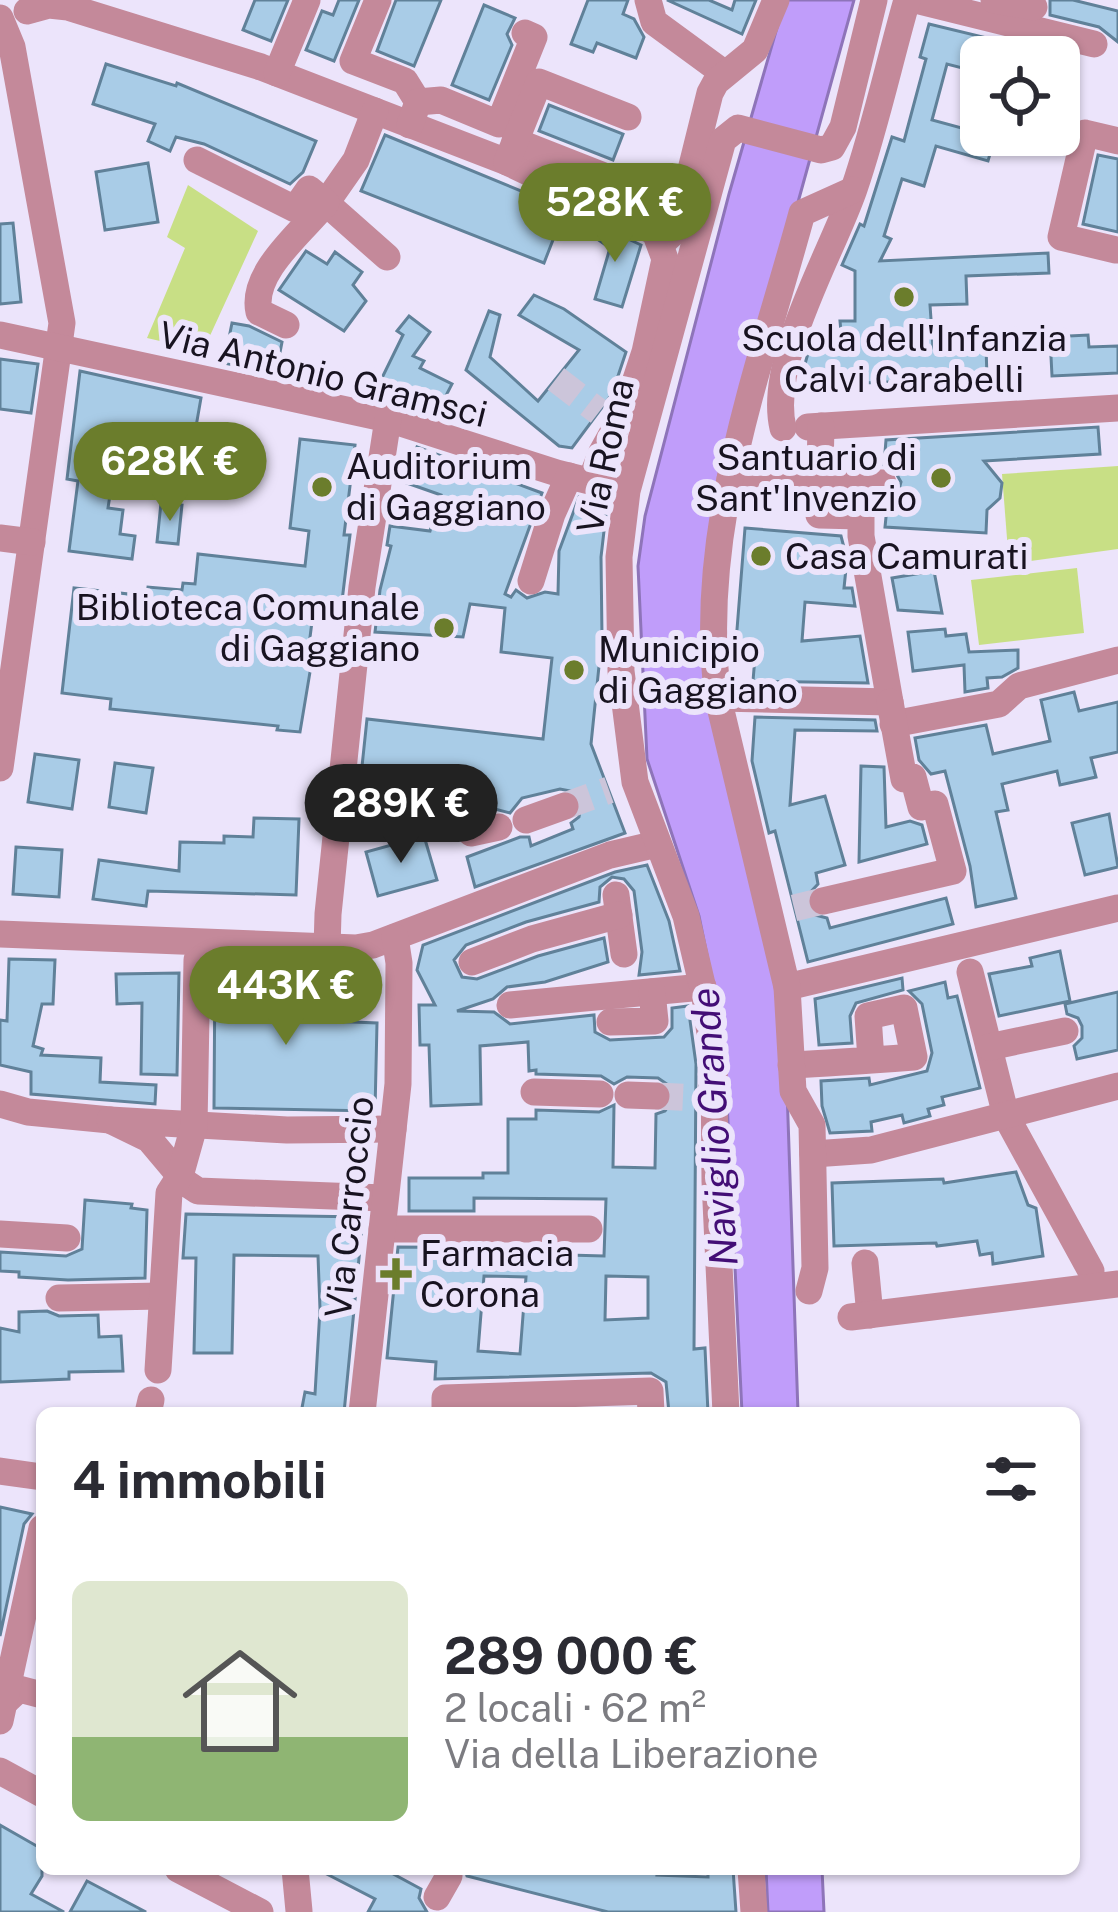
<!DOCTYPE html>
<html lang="it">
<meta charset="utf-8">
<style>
body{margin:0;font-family:"Public Sans",sans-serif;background:#f2f2f3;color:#2b2b33;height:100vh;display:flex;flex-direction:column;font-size:45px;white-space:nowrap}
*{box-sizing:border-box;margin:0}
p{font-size:39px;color:#7c7c81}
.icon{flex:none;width:66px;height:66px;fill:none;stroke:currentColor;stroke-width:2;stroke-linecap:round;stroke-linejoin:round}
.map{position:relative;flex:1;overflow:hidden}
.sheet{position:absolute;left:36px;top:1407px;width:1044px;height:468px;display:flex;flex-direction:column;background:#fff;border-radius:18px;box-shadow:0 3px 9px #0004}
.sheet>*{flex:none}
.fabs{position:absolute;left:960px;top:36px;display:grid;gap:24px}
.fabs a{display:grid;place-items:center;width:120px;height:120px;border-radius:18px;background:#fff;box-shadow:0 3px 9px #0004;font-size:60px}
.price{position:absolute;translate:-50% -102px;padding:0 27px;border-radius:42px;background:#6b7d2c;color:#fff;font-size:39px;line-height:78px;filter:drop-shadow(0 3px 6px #0008)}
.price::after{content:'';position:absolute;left:50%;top:72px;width:36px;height:27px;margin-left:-18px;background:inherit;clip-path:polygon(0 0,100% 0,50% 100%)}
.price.current{background:#222;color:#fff}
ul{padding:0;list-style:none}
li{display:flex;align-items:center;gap:36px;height:300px;padding:0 36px}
li span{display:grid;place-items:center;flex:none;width:336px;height:240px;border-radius:18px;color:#555}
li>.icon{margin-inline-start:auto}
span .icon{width:144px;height:144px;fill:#fffc;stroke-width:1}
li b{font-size:51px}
h2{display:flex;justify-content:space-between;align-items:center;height:144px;padding:0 36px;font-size:51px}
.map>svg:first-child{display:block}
</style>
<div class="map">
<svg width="1118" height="1912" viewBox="0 0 1118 1912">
<rect width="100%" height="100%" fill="#ece4fb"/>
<!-- green -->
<g fill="#c8df85">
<path d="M188,185L258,231L203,351L147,338L185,248L167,237Z"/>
<path d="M1118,466V549L1009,564L1002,474Z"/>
<path d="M1077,568L1084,633L979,645L971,580Z"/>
</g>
<!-- water -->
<g fill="#c09dfa" stroke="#8e74b9" stroke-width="3">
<path d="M785,0H854L795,213L707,577L784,1001L798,1413H742L724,1039L699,916L647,759L638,566L645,516L729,194Z"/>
<path d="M766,1869H822L824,1912H768Z"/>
</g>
<!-- building -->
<g fill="#a9cce7" stroke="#608199" stroke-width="3" fill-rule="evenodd">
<path d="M255,0H288L271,41L243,30Z"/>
<path d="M339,0H359L334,61L306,50L322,11L333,15Z"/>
<path d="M396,0H441L414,66L377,51Z"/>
<path d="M588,0H628L623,14L634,19L644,37L636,58L597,43L593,52L571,44Z"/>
<path d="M667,0H709L732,10L735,0H756L742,34Z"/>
<path d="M1050,0H1073L1118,11V42L1099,27L1050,15Z"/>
<path d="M484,5L515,18L507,34L512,45L489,100L452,85Z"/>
<path d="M929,24L983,37L974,71L947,64L932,120L995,137L988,161L936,146L924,186L902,179L884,236L891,239L880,261L1048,253L1049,273L966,276L967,304L930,305L933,348L986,346L987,378L813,385L802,374L814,333L841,332L840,321H855V271L842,265L860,224L864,226L892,137L904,141L926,59L920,57Z"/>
<path d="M106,64L176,86L177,83L316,141L303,172L290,184L204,144L176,137L170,151L148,141L155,124L93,104Z"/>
<path d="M549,105L623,134L613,160L539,131Z"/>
<path d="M385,135L565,209L544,263L361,191Z"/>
<path d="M1098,155L1118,159V232L1083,224Z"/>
<path d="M148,163L158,222L105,230L96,172Z"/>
<path d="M592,222L641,245L622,307L595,299L610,248L586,231Z"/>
<path d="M13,223L21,302L0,304V224Z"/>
<path d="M306,251L327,264L335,252L362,272L353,285L366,301L344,331L279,290Z"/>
<path d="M534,295L564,309L626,352L612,394L572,448L559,446L466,370L489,311L500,315L490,357L538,401L579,350L519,315Z"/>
<path d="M409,316L430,332L413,356L424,361L420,368L452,384L436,415L377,388L403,335L397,331Z"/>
<path d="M232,323L249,326L282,342L276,373L224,363Z"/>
<path d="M1088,335L1089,347L1118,346V373L1052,376L1050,337Z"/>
<path d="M0,359L38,364L31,413L0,409Z"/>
<path d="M80,371L201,398L194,438L121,424L108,508L123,510L120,534L135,536L132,559L69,551L78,481L67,479Z"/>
<path d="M1098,427L1100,454L984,461L1002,483L1000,498L987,510L986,533L885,527L887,507H882V501L898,493L901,482L893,468L884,465L886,440Z"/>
<path d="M300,439L355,445L344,535H350L342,601L315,598L308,653L313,654L300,732L277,730L278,726L110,709L111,699L62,693L74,588L147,596L148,587L182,590L183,583L195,584L198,554L305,566L309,531L290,528Z"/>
<path d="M417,447L542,493L505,594L511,597L516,590L527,598L545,592L558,594L559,551L579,497L607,505L601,557L602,637L591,744L625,833L475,887L467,857L520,837H529L531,846L573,829L571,823L579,817L582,801L576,792L560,789L522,798L510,813L495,809L449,819L429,766L407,773L420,820L357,814L367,719L543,739L552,658L501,652L505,608L470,604L463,637L375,632L380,590L391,546L387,545L390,526L430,531L441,495L404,482Z"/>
<path d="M161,503L182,505L178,544L157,542Z"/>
<path d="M745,528L841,536L847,559L844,588H852L855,606L805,602L802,641L860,636L868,683L753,681L755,657L735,655Z"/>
<path d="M934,571L942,613L898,610L892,578Z"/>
<path d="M945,629L946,636L966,634L969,652L1018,650V668L1002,677L987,678L988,688L965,692L964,665L913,671L908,632Z"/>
<path d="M1074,692L1079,711L1118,702V752L1091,758L1096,777L1060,785L1057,771L1002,784L1008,810L996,812L1016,898L976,907L970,866L945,771L931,774L919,760L915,738L986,725L993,754L1050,741L1041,700Z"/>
<path d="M755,717L875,720L877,731L795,730L790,805L825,796L845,865L816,873L818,884L806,897L811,914L827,918L830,928L946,898L953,924L808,962L775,831L769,833L752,761Z"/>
<path d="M35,754L79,760L72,809L28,802Z"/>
<path d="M115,763L153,768L146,813L109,807Z"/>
<path d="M861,766L884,767L886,827L910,821L922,825L927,844L859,862Z"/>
<path d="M1109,814L1118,867L1085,875L1072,823Z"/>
<path d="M254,818L299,819L296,895L148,891L146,906L93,899L99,860L179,871L180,842L224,843V836L253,837Z"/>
<path d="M424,836L437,880L378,896L366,852Z"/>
<path d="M16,847L62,850L59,897L13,894Z"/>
<path d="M647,865L669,921L680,971L639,975L642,952L634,891L624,879L612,877L600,887L599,902L526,922L466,945L454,960L462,977L477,979L538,956L604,938L608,962L545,982L507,987L493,999L457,1011L494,1012L510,1024L594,1015L595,1032L610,1040L664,1037L672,1028V1008L688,1006L696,1064L694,1349L705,1348L708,1413H669L666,1382L651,1373L435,1379L436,1362L387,1358L398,1247L568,1248V1255L604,1256L606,1199L474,1198V1211H409V1178H483V1173H508V1119H536V1110L599,1112L614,1105L613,1167L655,1168L656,1114L665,1111L674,1098L671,1087L658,1078L627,1077L614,1084L601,1076L536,1074V1070L529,1071L528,1042L480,1046L481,1104L431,1106L429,1045H420L419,1005H435L417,970L423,945L615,872ZM484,1276L526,1277L520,1354L478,1351ZM606,1276L648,1277V1318L605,1320Z"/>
<path d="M1060,951L1070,1001L999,1016L989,974L1032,966L1030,958Z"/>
<path d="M9,959L55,960L53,1004H42L33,1046L43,1049L41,1055L101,1058L100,1082L156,1085L155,1104L31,1094V1072L0,1065V1020L7,1021Z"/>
<path d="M215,960L223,961V968H301V1020L377,1023L375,1111L214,1108Z"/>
<path d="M179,973L177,1075L141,1074L142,1003L117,1004L116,974Z"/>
<path d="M902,978L903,990L856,1003L850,1016L852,1043L819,1045L815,999Z"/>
<path d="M945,982L948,998L957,996L980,1088L942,1097L944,1105L928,1109L930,1116L904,1123L902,1115L871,1122L872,1131L830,1133L822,1106L821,1081L869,1078L870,1085L927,1071L932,1053L922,1004L909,991Z"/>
<path d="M1118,992V1050L1077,1059L1074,1046L1082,1038V1026L1078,1018L1067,1014L1065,1004Z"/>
<path d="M1016,1172L1028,1205L1036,1208L1043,1256L993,1264L992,1253L980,1255L977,1241L937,1246L936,1243L834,1246L832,1183L943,1179L944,1183Z"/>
<path d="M85,1200L132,1204L131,1208L147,1210L145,1278L68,1280L19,1277V1272L0,1271V1252L66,1256L82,1249Z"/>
<path d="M186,1214L363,1217L344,1413H301L305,1392L315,1394L320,1309L318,1256L234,1255L232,1353H194L196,1258H183Z"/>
<path d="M47,1311L59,1316L98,1315L99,1337L121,1336L123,1371L69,1372V1379L0,1382V1328L19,1332V1312Z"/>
<path d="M0,1507L32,1514L24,1524L0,1636Z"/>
<path d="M0,1825L42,1849V1876L31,1894L64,1912H0Z"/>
<path d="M317,1869H384L421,1889L419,1898L427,1912H368L375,1899Z"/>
<path d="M465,1869H658L657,1875L708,1877V1869H733L736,1912H608L467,1876Z"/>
<path d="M87,1881L146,1912H70Z"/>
</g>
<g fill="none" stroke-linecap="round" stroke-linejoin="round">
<!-- minor-tunnel -->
<g stroke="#ccc5da" stroke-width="27" stroke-dasharray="27 14" stroke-linecap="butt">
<path d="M556,379L599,412"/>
<path d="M565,806L609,790"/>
<path d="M794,908L823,901"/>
<path d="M656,1096L699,1098"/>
</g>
<!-- minor -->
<g stroke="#c4899a" stroke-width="27">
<path d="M378,0L353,61L405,81L418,102"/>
<path d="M648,0L654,22L725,74"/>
<path d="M915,0L1094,44"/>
<path d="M994,0L1034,7"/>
<path d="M27,11L49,5L68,7L261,67L507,162L655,232L665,259L645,352L627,407L602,452L591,480"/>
<path d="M0,18L12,47L62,323L0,768"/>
<path d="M277,73L307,0"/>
<path d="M375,111L356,160L326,203L387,257"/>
<path d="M410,125L418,102L441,100L499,124L534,37L525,33"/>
<path d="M515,141L604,176"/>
<path d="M197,160L295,209L309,189L326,203C302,232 250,273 259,312L286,325"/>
<path d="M507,162L539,82L628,117"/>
<path d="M662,243L676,230L710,93L716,82L755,50L776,0"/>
<path d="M1116,250L1061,237L1085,133L1118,141"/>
<path d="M0,335L388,419L557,473L605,485"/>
<path d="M808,427L1118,408"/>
<path d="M783,428C767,361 832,253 854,189C875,128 889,63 907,0"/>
<path d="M730,479L883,483"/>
<path d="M0,538L32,542"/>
<path d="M531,581L552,514L569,476"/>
<path d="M718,698L890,702L861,536V516L819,515L821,426"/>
<path d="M893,724L999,704L1019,686L1118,660"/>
<path d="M526,820L565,806"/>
<path d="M471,833L499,827"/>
<path d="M616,895L624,954"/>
<path d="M823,901L953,871L935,804L921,807L913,777L904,779L890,702"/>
<path d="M0,934L356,948L373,945L610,855L657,844"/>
<path d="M327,948L328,914L362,587L388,419"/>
<path d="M472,962L532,939L619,915"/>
<path d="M970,972L1006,1116L1091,1271"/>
<path d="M787,987L1118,908"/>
<path d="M510,1005L703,987"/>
<path d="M610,1022L655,1021L652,992"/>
<path d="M989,1047L1065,1031"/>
<path d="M791,1065C832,1063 873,1060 914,1057L904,1008L868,1016L871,1060"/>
<path d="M534,1092L600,1094"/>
<path d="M628,1095L656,1096"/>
<path d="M0,1104L28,1112L110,1120"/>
<path d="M813,1154L871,1150L1118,1086"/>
<path d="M384,1198L198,1191L186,1183L149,1139L110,1120L287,1130L393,1129"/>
<path d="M382,1229H589"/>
<path d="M0,1234L67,1238"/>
<path d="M865,1263L870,1315"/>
<path d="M809,1291L815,1268L812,1125L793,1091L787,987L718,698C696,533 759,371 802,213L853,190"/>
<path d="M59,1298L161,1296"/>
<path d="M851,1317L1118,1284"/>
<path d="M158,1370L169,1193L180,1176L194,1126L197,960"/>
<path d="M148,1413L151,1400"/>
<path d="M362,1413L398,1084L399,963L395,937"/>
<path d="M445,1413V1398L650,1391L651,1413"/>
<path d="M726,1413L715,1181L714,1063L705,997L686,916L635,782L621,671L619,557L627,491L723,140L738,128L821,150L832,147L843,127L874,0"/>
<path d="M0,1471L42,1477"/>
<path d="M4,1703L19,1689L42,1695"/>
<path d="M0,1721L42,1528"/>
<path d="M0,1771L42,1794"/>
<path d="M178,1869L260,1912"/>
<path d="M295,1869L299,1911"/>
<path d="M751,1869L754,1912"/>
<path d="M437,1897L449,1876"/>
</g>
</g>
<!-- markers -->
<g fill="#6b7d2c" stroke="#ece4fb" stroke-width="4.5">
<circle cx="904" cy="297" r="12"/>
<circle cx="941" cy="478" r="12"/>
<circle cx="322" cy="487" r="12"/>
<circle cx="761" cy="556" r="12"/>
<circle cx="444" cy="628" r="12"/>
<circle cx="574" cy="670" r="12"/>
<path d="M390 1256h12v12h12v12h-12v12h-12v-12h-12v-12h12z"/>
</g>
<g text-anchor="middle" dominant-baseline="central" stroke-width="12" stroke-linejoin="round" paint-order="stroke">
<!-- poi labels -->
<g font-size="36" fill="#181320" stroke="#ece4fb" text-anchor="start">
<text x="904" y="338" text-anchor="middle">Scuola dell'Infanzia<tspan x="904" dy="41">Calvi Carabelli</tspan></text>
<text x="917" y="457" text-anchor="end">Santuario di<tspan x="917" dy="41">Sant'Invenzio</tspan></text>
<text x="346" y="466">Auditorium<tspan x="346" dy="41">di Gaggiano</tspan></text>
<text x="785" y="556">Casa Camurati</text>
<text x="420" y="607" text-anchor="end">Biblioteca Comunale<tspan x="420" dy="41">di Gaggiano</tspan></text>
<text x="598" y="649">Municipio<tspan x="598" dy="41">di Gaggiano</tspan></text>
<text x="420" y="1253">Farmacia<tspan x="420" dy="41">Corona</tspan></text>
</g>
<!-- street labels -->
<g font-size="36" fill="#181320" stroke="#ece4fb">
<text transform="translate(323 374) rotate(14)">Via Antonio Gramsci</text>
<text transform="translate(605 456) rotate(-78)">Via Roma</text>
<text transform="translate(349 1207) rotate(-84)">Via Carroccio</text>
</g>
<!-- water labels -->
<g font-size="39" font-style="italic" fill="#430d76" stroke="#ece4fb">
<text transform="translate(714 1127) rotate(-94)">Naviglio Grande</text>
</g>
</g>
</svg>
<div class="fabs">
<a><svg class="icon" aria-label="locate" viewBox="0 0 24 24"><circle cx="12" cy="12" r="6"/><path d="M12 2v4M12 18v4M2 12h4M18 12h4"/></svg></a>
</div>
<b class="price" style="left:615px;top:265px">528K €</b>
<b class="price" style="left:170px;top:524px">628K €</b>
<b class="price current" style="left:401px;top:866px">289K €</b>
<b class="price" style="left:286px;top:1048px">443K €</b>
<section class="sheet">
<h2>4 immobili<svg class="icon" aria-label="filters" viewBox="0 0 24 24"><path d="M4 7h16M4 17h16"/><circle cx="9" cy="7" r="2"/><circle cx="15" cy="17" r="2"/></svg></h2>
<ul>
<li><span style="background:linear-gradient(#dfe7d0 65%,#8fb573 0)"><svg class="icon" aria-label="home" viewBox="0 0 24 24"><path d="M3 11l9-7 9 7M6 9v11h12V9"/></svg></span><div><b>289 000 €</b><p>2 locali · 62 m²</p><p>Via della Liberazione</p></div></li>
</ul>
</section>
</div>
